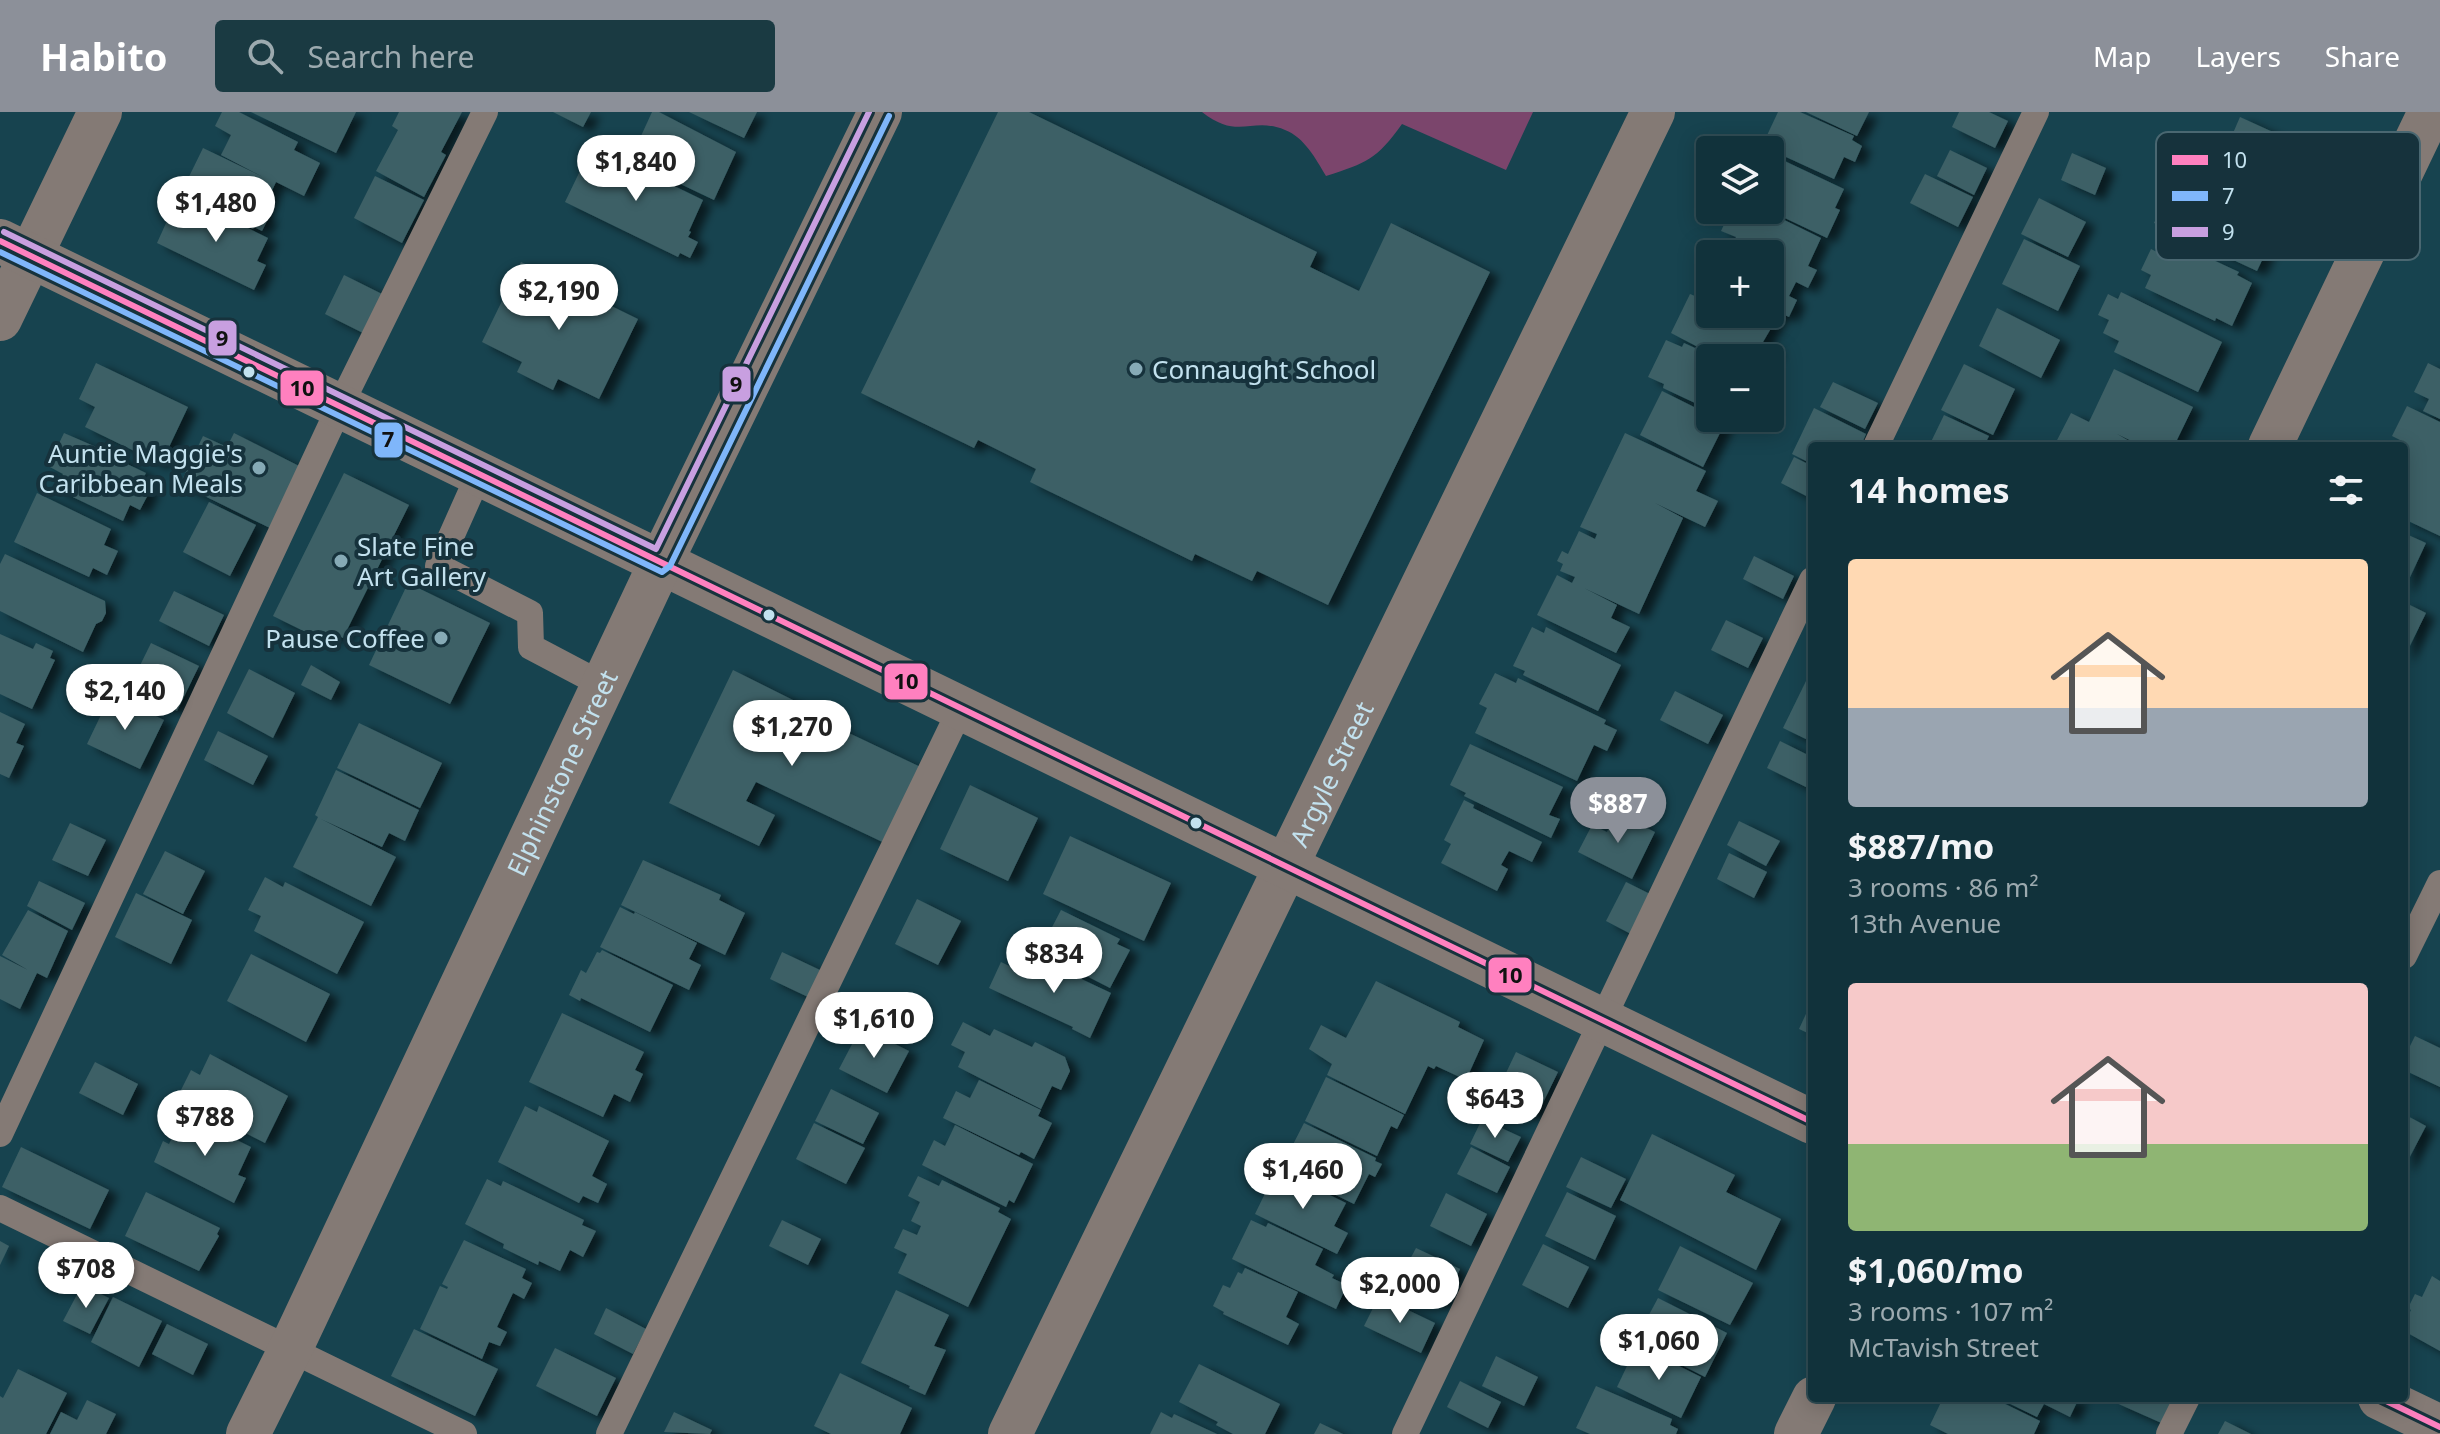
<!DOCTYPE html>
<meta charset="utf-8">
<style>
body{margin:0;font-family:"Noto Sans",sans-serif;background:#1a3a42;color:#f1f3f6;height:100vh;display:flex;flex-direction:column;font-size:30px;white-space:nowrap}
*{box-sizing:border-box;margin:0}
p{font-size:26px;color:#9caaaf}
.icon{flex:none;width:44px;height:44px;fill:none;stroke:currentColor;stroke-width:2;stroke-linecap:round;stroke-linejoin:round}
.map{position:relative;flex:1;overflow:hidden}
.details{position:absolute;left:1808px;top:330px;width:600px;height:960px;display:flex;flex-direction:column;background:#11323b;border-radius:8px;box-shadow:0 4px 20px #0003,0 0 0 2px #304d55}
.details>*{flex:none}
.fabs{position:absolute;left:1696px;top:24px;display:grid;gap:16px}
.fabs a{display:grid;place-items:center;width:88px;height:88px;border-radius:8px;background:#11323b;box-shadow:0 4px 20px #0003,0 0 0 2px #304d55;font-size:40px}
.price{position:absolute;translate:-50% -68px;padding:0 18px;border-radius:28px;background:#fff;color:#222;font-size:26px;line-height:52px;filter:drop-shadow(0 2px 4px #0008)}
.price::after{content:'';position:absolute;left:50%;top:48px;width:24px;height:18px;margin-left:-12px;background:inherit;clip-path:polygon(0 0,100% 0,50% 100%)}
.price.on{background:#8c9099;color:#fff}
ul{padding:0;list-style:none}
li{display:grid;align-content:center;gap:16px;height:424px;padding:0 40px}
li span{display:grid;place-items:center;height:248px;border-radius:8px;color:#555}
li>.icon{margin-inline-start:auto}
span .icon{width:144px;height:144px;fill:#fffc;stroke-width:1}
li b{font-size:34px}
h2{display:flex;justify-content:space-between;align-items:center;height:96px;padding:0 40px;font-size:34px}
header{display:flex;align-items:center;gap:48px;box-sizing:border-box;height:112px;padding:0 40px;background:#8c9099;color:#fff}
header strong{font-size:38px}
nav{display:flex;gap:44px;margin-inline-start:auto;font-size:28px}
.search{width:560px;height:72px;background:#1a3a42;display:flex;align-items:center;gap:20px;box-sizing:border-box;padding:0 28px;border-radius:8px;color:#9caaaf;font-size:30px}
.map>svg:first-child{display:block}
</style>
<header>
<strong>Habito</strong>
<div class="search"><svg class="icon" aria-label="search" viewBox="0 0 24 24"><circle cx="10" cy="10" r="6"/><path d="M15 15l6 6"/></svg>Search here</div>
<nav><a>Map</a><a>Layers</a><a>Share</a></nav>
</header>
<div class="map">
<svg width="2440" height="1322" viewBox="0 0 2440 1322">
<defs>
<filter id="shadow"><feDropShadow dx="9" dy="5" stdDeviation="4" flood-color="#0009"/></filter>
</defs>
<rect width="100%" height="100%" fill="#17434f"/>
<!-- green -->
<path fill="#7b456c" d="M1202,0H1533L1506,58L1402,12C1377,47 1367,51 1326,64C1316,47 1304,25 1285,18C1251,4 1239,29 1202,0Z"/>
<!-- building -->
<g fill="#3d6066" filter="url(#shadow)">
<path d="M222,0H239L298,30L294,38L320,51L304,84L276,70L261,102L269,105L262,119L254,115L253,117L181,81L203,36L263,65L221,43L231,23L215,14Z"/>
<path d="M251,0H356L336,41Z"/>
<path d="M399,0H462L441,40L446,43L424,85L376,59L398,18L392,14Z"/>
<path d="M553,0H591L583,15Z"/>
<path d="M652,0H659L736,40L714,88L630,48Z"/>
<path d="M689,0H757L744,26Z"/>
<path d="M998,0H1029L1317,140L1310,155L1359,179L1391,111L1490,160L1328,493L1257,459L1252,469L1195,442L1192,449L1030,370L1036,357L978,328L974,336L861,281Z"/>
<path d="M1778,0H1800L1854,24L1852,28L1862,34L1855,50L1844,45L1834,67L1762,34Z"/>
<path d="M1806,0H1869L1857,24Z"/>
<path d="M1959,0H1989L2008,9L1995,36L1952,15Z"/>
<path d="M2240,5L2299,32L2287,59L2292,61L2275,98L2265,93L2267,90L2253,84L2247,96L2279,112L2257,159L2154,111L2166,85L2180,92L2190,70L2224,86L2230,73L2214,65Z"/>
<path d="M592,34L703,88L689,119L691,120L688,125L698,130L690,146L680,141L678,145L565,90Z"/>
<path d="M1950,38L1987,56L1974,83L1937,64Z"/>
<path d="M2072,41L2106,56L2095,83L2061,68Z"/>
<path d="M1776,45L1844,77L1835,96L1840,98L1827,126L1770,99V58Z"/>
<path d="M1925,62L1973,85L1958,115L1910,91Z"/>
<path d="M375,64L424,88L402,131L354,106Z"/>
<path d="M2039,86L2086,110L2068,145L2021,122Z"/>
<path d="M194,90L268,126L257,149L266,153L254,178L157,131L172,98L187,105Z"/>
<path d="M1731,98H1764L1821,126L1808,154L1817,158L1808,176L1796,170L1789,184L1797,188L1789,205L1780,201L1763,230L1775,235L1770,246H1719L1671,221L1690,182L1705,188L1710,181V202H1770V142H1710L1715,131L1730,139L1736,125L1721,119Z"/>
<path d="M2024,127L2080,154L2058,199L2002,172Z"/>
<path d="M2168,127L2239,160L2237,163L2252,171L2232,214L2216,206L2215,209L2145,176L2151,163L2141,158L2151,137L2161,142Z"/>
<path d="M521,150L638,207L599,287L558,267L553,278L517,260L522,250L482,230Z"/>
<path d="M344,163L386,184L367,223L325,202Z"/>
<path d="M2121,180L2222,230L2198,280L2114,240L2119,229L2103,221L2109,208L2098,203L2108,182L2118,187Z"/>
<path d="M1997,196L2060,228L2041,266L1979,234Z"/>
<path d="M1666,228L1682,235L1684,231L1717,246H1710V298L1663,276L1664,272L1648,265Z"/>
<path d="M96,251L188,295L161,352L85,315L95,295L79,287Z"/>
<path d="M2428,251L2440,257V307L2423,299L2429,287L2414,280Z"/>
<path d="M1964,252L2015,277L1993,323L1941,298Z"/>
<path d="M2114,257L2193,295L2174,334H2142L2117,322L2138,334H2054L2071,301L2089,310Z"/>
<path d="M1833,270L1878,291L1865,317L1820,295Z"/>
<path d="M1662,279L1710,303V306L1725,311L1703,355L1640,323Z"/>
<path d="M2407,294L2440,310V424L2404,407V336L2406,331L2392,324Z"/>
<path d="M1814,296L1866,322L1861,334H1812V352L1792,342Z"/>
<path d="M1944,303L1989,324L1987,328L1999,334H1929Z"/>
<path d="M64,321L126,348L125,351L146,361L140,372L151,377L140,398L130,393L123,409L56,377L63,362L48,354Z"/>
<path d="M234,321L305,357L274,418L180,372L203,324L227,335Z"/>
<path d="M1625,321L1706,359L1696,379L1718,389L1705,415L1655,391L1683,406L1639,502L1584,476L1617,493L1611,506L1630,515L1616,541L1537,503L1557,463L1572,471L1575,465L1560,459L1563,452L1557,449L1562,439L1568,442L1579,419L1595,427L1597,422L1580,415Z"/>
<path d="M1794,345L1812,354V387L1781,371Z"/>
<path d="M344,361L409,393L343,526L333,521L328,531L273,504Z"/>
<path d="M37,381L111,417L104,433L118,439L107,463L93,456L89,465L14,430Z"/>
<path d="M209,390L256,413L230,464L183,440Z"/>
<path d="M2404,421L2426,431L2404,478Z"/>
<path d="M5,442L105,489L106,501L102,509L96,512L83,540L0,499V452Z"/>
<path d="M1754,444L1794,464L1783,487L1743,467Z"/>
<path d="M408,471L490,511L450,592L369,553Z"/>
<path d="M174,479L224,503L209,534L159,509Z"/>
<path d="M2404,490L2426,501L2404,546Z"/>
<path d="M1726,508L1763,526L1748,556L1711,538Z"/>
<path d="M1532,515L1544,521L1546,515L1621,553L1598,599L1523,563L1525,559L1513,554Z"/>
<path d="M0,522L33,537L36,531L53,539L50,546L55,548L32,597L0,582Z"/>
<path d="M151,531L199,554L177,599L129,576Z"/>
<path d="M311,553L340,570L331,588L301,573Z"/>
<path d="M249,557L295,581L273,626L227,601Z"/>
<path d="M733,558L795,589L792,594L929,659L893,735L756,670L746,689L775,703L759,734L669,691Z"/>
<path d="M1495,561L1516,571L1518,566L1606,608L1604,612L1617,618L1607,639L1594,633L1577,669L1475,621L1487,596L1479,592Z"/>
<path d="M1806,569L1812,572V630L1783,616Z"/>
<path d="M1675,579L1723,603L1708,632L1660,608Z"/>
<path d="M111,582L164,608L140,657L87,632Z"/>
<path d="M0,600L25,612L16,631L24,634L9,666L0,662Z"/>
<path d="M359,611L442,651L420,696L337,656Z"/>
<path d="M218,619L268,644L253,673L204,648Z"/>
<path d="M1780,629L1812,645V678L1767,656Z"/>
<path d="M1470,632L1563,675L1549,703L1560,707L1551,726L1464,684L1466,681L1450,673Z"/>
<path d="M336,658L419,698L405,729L389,721L382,735L321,707L396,745L371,794L293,755L318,705L315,703Z"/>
<path d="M970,673L1038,706L1008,769L940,737Z"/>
<path d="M1464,688L1474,693L1473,696L1542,730L1532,750L1509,739L1501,753L1508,757L1497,779L1441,751L1451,732L1444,728Z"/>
<path d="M1616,701L1655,720L1632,767L1578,740L1592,713L1607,720Z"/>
<path d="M1739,709L1780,729L1766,754L1727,733Z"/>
<path d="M70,711L106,728L88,764L52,748Z"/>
<path d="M1070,724L1171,771L1144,829L1043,782Z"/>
<path d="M165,739L205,759L183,802L143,782Z"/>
<path d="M1729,741L1767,760L1754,786L1717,767Z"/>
<path d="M643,748L721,783L719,788L745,801L725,843L621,793Z"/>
<path d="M265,765L283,775L285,770L364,810L337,862L254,819L261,804L248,798Z"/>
<path d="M39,769L85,791L72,818L27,794Z"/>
<path d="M1626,770L1652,783L1631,822L1606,809Z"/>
<path d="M136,781L192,808L171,852L115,825Z"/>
<path d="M917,787L961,809L938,853L895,832Z"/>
<path d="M620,795L634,802L635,800L697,831L689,847L701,853L689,878L600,835Z"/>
<path d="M28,798L68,819L47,866L37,861L20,897L0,887V844L28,858L2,843Z"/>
<path d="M1061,798L1120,827L1117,832L1130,838L1110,876L1030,835L1039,816L1049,821Z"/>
<path d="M602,838L673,873L650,920L581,886L580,889L569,883L581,858L586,861L597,840L600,841Z"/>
<path d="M782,840L820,858L808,885L770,867Z"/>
<path d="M251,842L330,882L306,930L227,889Z"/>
<path d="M1039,847L1111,881L1090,926L1072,917L1073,915L989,876L1001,850L1030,864Z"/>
<path d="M1376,869L1460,910L1458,915L1484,928L1466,968L1436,954L1434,957L1428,954L1405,1002L1327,963L1332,952L1309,937L1321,913L1346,926Z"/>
<path d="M1812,889V923L1799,917Z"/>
<path d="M562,901L644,940L635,958L643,962L630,990L614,982L603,1005L529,970Z"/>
<path d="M963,910L990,924L994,917L1032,935L1035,930L1065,945L1070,959L1061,978L1052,974L1041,997L958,955L965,940L951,933Z"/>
<path d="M861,915L909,939L887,981L839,957Z"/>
<path d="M2415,924L2440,936V975L2404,958V946Z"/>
<path d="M1516,940L1558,960L1536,1005L1494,986Z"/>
<path d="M210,942L288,984L265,1031L177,986L191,958L200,963Z"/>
<path d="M95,950L138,972L123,1003L79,981Z"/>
<path d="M1326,965L1404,1003L1397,1017L1391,1014L1377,1044L1305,1009Z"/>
<path d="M979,968L1041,998L1038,1004L1052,1011L1034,1047L1021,1040L1019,1043L943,1006L956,979L970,986Z"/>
<path d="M831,977L879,1001L863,1032L815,1009Z"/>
<path d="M525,994L537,1000L539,994L609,1029L592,1064L607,1072L598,1091L583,1084L579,1091L498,1050Z"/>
<path d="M184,1002L251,1035L238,1063L246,1066L234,1091L154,1050L163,1029L169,1032Z"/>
<path d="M2404,1002L2426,1014L2404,1056Z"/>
<path d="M1482,1007L1521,1025L1508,1050L1470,1032Z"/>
<path d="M814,1011L865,1036L846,1072L796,1047Z"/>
<path d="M1304,1011L1376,1046L1375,1049L1382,1052L1375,1065L1369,1062L1354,1092L1281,1056Z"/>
<path d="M955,1013L1033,1052L1014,1091L1009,1088L1006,1095L922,1053L934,1028L945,1034Z"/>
<path d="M1652,1022L1735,1063L1726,1080L1781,1107L1756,1158L1620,1088Z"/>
<path d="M21,1035L109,1078L90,1117L2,1075Z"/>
<path d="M1471,1035L1510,1055L1497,1081L1457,1062Z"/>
<path d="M1581,1045L1626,1067L1611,1096L1566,1075Z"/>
<path d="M1276,1059L1280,1061L1281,1059L1346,1091L1334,1114L1348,1121L1337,1142L1255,1102Z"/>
<path d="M918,1064L939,1074L942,1068L1000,1096L998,1100L1011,1107L968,1195L898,1161L907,1142L894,1136L903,1117L917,1123L921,1114L911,1109L920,1090L908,1084Z"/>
<path d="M487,1067L501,1074L503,1069L584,1108L582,1113L596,1119L583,1145L570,1138L560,1159L539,1149L538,1153L503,1136L504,1132L465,1112Z"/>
<path d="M146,1080L220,1116L217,1122L219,1124L199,1159L125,1124Z"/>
<path d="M1567,1080L1616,1104L1595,1148L1545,1124Z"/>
<path d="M1446,1081L1487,1102L1471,1134L1430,1114Z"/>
<path d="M782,1108L821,1127L808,1153L769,1134Z"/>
<path d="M1251,1108L1266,1115L1268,1111L1323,1137L1315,1153L1334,1163L1332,1166L1347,1173L1336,1197L1232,1147Z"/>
<path d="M464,1128L526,1157L522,1166L532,1171L524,1187L513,1181L497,1215L507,1220L500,1234L489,1230L482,1247L420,1217L440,1174L447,1177L448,1175L442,1172Z"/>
<path d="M0,1129L9,1134L0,1153Z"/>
<path d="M1543,1132L1589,1155L1568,1196L1522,1173Z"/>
<path d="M1680,1134L1753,1171L1730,1213L1658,1178Z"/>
<path d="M1416,1136L1460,1157L1443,1193L1398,1170Z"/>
<path d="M1245,1156L1298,1180L1286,1205L1299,1212L1288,1233L1223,1202L1224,1200L1213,1194L1223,1173L1230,1176L1238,1160L1242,1162Z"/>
<path d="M2432,1164L2440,1169V1239L2404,1219V1212L2411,1198L2408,1196L2415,1182L2422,1185Z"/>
<path d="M82,1173L109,1186L90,1222L63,1209Z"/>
<path d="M896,1178L949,1203L934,1234L946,1238L925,1283L909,1276L910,1274L861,1251Z"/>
<path d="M1379,1184L1435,1211L1421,1241L1364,1214Z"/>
<path d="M113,1185L162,1209L139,1255L91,1230Z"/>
<path d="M1658,1186L1727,1221L1705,1265L1635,1229Z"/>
<path d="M606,1196L646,1217L633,1242L594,1222Z"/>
<path d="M167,1212L208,1232L193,1263L152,1242Z"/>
<path d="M414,1217L498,1257L475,1304L391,1264Z"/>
<path d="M1637,1233L1701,1265L1681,1306L1617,1275Z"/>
<path d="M555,1236L616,1266L597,1304L536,1274Z"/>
<path d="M1496,1244L1538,1265L1524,1294L1482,1274Z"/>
<path d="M1199,1252L1280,1292L1265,1322H1233L1216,1313L1218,1310L1179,1290Z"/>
<path d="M18,1257L67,1281L46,1322H0V1284L3,1286Z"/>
<path d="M840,1261L912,1296L900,1322H831L814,1314Z"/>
<path d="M1460,1269L1501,1290L1488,1316L1447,1295Z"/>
<path d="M1596,1274L1672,1307L1670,1313L1678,1317L1676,1322H1590L1576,1316Z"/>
<path d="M1943,1286H1993L2040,1309L2034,1322H1948L1930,1313Z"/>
<path d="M1998,1286H2079L2070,1305L2044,1292L2037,1305Z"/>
<path d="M2116,1286H2178L2166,1313L2114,1290Z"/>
<path d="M87,1288L116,1302L106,1322H50L61,1300L77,1308Z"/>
<path d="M674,1300L712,1318L710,1322L664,1320Z"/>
<path d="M1161,1300L1172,1306L1174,1302L1217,1322H1150Z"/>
<path d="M2225,1309L2251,1322H2218Z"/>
<path d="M1320,1311L1343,1322H1314Z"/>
</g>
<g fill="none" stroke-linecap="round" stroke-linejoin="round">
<!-- service -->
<g stroke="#847a75" stroke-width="26">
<path d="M1876,334L2036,0"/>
<path d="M479,362L438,454L530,501L531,535L603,573"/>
<path d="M2404,844L2440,771"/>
<path d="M0,1022L340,294L485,0"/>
<path d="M0,1096L464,1322"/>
<path d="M609,1322L961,596"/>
<path d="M1405,1322L1812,468"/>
<path d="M2169,1322L2187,1286"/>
</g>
<!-- minor -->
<g stroke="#847a75" stroke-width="44">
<path d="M0,207L100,0"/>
<path d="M2270,334L2430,0"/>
<path id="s1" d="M1010,1322L1653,0"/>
<path d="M1796,1322L1814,1286"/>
</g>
<!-- tertiary -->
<g stroke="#847a75" stroke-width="44">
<path d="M0,129L1812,1010"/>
<path d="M2380,1286L2440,1315"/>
<path id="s2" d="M248,1322L290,1238L661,450L880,0"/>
</g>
<!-- bus-1 casing -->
<g stroke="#16323c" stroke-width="12">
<g id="bus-1">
<path d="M0,129L1812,1010"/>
<path d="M2380,1286L2440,1315"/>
</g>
</g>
<!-- bus-2 casing -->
<g stroke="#16323c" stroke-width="12">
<path id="bus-2" d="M0,140L662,460L670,454L889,4"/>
</g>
<!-- bus-3 casing -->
<g stroke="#16323c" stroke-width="12">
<path id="bus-3" d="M4,120L656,437L869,0"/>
</g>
<!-- bus-1 -->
<use href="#bus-1" stroke="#ff80bf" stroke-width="6"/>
<!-- bus-2 -->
<use href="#bus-2" stroke="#7fb6fa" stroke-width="6"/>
<!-- bus-3 -->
<use href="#bus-3" stroke="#c89fe0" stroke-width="6"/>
</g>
<!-- markers -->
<g fill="#86aab6" stroke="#16323c" stroke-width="3">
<circle cx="1136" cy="257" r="8"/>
<circle cx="259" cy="356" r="8"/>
<circle cx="341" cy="449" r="8"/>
<circle cx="441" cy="526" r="8"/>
</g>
<g fill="#c2e1ee" stroke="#16323c" stroke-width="3">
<circle cx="249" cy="260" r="7"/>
<circle cx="769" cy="503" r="7"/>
<circle cx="1196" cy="711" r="7"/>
</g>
<g text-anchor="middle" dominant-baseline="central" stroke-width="8" stroke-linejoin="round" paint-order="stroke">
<!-- poi labels -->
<g font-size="26" fill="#c2e1ee" stroke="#16323c" text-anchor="start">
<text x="1152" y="257">Connaught School</text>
<text x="243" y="341" text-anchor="end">Auntie Maggie's<tspan x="243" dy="30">Caribbean Meals</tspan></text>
<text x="357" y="434">Slate Fine<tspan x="357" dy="30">Art Gallery</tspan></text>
<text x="425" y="526" text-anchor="end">Pause Coffee</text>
</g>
<!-- street labels -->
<g font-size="26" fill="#c2e1ee" stroke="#16323c">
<text stroke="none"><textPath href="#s2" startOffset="732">Elphinstone Street</textPath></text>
<text stroke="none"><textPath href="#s1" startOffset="734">Argyle Street</textPath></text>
</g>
</g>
<!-- legend -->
<rect x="2156" y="20" width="264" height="128" rx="12" fill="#16323c" stroke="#4a6771" stroke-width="2"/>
<rect x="2172" y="43" width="36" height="10" fill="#ff80bf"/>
<rect x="2172" y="79" width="36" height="10" fill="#7fb6fa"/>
<rect x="2172" y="115" width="36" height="10" fill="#c89fe0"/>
<g font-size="22" fill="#c2e1ee">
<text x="2222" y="56">10</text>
<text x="2222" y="92">7</text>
<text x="2222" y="128">9</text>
</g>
<g stroke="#16323c" stroke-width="3">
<rect x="207" y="207" width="31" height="38" rx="8" fill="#c89fe0"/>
<rect x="721" y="253" width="31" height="38" rx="8" fill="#c89fe0"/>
<rect x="279" y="257" width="46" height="38" rx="8" fill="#ff80bf"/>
<rect x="373" y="309" width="31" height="38" rx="8" fill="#7fb6fa"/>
<rect x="883" y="550" width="46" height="39" rx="8" fill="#ff80bf"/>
<rect x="1487" y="844" width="46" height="38" rx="8" fill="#ff80bf"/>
</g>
<g font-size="22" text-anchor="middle" font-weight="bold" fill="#111">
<text x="222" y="234">9</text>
<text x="736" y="280">9</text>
<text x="302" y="284">10</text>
<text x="388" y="335">7</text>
<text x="906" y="577">10</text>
<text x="1510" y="871">10</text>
</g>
</svg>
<div class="fabs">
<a><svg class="icon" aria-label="layers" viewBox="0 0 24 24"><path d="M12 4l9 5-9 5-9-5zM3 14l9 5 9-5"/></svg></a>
<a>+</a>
<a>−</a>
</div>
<b class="price" style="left:636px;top:91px">$1,840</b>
<b class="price" style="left:216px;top:132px">$1,480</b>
<b class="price" style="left:559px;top:220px">$2,190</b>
<b class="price" style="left:125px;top:620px">$2,140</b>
<b class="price" style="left:792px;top:656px">$1,270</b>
<b class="price on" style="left:1618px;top:733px">$887</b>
<b class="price" style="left:1054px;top:883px">$834</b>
<b class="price" style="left:874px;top:948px">$1,610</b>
<b class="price" style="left:1495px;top:1028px">$643</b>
<b class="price" style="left:205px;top:1046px">$788</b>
<b class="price" style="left:1303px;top:1099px">$1,460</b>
<b class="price" style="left:86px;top:1198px">$708</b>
<b class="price" style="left:1400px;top:1213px">$2,000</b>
<b class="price" style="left:1659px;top:1270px">$1,060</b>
<section class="details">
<h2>14 homes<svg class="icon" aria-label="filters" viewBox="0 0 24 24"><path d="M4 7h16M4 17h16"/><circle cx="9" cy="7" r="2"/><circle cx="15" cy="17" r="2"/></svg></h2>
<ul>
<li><span style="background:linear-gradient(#ffd9b3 60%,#9aa5b1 0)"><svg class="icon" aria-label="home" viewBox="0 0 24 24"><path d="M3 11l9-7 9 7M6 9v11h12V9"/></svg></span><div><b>$887/mo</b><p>3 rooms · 86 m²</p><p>13th Avenue</p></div></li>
<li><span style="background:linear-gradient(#f6c9c9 65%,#8fb573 0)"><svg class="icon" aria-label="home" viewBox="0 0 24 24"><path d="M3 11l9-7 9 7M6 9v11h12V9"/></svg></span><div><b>$1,060/mo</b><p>3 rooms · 107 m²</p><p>McTavish Street</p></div></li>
</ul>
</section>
</div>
